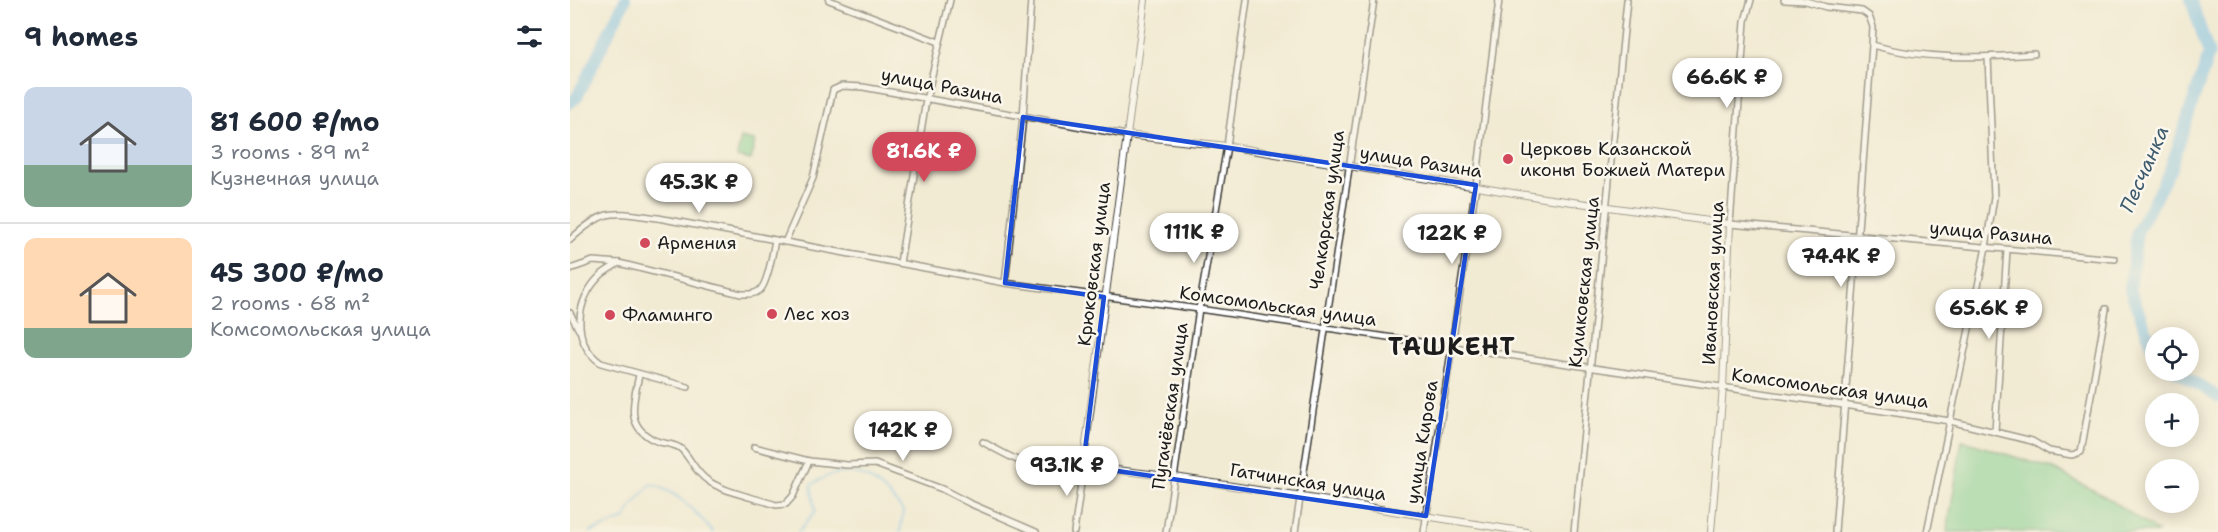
<!DOCTYPE html>
<meta charset="utf-8">
<style>
body{margin:0;font-family:"Shantell Sans",sans-serif;background:#f2f2f3;color:#1f2937;height:100vh;display:flex;flex-direction:column;font-size:22px;white-space:nowrap}
*{box-sizing:border-box;margin:0}
p{font-size:20px;color:#747a83}
.icon{flex:none;width:33px;height:33px;fill:none;stroke:currentColor;stroke-width:2;stroke-linecap:round;stroke-linejoin:round}
.map{position:relative;flex:1;overflow:hidden}
.details{display:flex;flex-direction:column;background:#fff;width:570px}
.details>*{flex:none}
.fabs{position:absolute;left:1575px;top:327px;display:grid;gap:12px}
.fabs a{display:grid;place-items:center;width:54px;height:54px;border-radius:50%;background:#fff;box-shadow:0 3px 15px #0003;font-size:30px}
.price{position:absolute;translate:-50% -51px;padding:0 14px;border-radius:21px;background:#fff;color:#222;font-size:20px;line-height:39px;filter:drop-shadow(0 2px 3px #0008)}
.price::after{content:'';position:absolute;left:50%;top:36px;width:18px;height:14px;margin-left:-9px;background:inherit;clip-path:polygon(0 0,100% 0,50% 100%)}
.price.on{background:#d1495b;color:#fff}
ul{padding:0;list-style:none}
li{display:flex;align-items:center;gap:18px;height:150px;padding:0 24px}
li+li{border-top:2px solid #e0e1e3}
li span{display:grid;place-items:center;flex:none;width:168px;height:120px;border-radius:12px;color:#555}
li>.icon{margin-inline-start:auto}
span .icon{width:72px;height:72px;fill:#fffc;stroke-width:1}
li b{font-size:26px}
h2{display:flex;justify-content:space-between;align-items:center;height:72px;padding:0 24px;font-size:26px}
main{display:flex;flex:1;min-height:0}
.map>svg:first-child{display:block}
</style>
<main>
<section class="details">
<h2>9 homes<svg class="icon" aria-label="filters" viewBox="0 0 24 24"><path d="M4 7h16M4 17h16"/><circle cx="9" cy="7" r="2"/><circle cx="15" cy="17" r="2"/></svg></h2>
<ul>
<li><span style="background:linear-gradient(#c9d6e8 65%,#7fa58c 0)"><svg class="icon" aria-label="home" viewBox="0 0 24 24"><path d="M3 11l9-7 9 7M6 9v11h12V9"/></svg></span><div><b>81 600 ₽/mo</b><p>3 rooms · 89 m²</p><p>Кузнечная улица</p></div></li>
<li><span style="background:linear-gradient(#ffd9b3 75%,#7fa58c 0)"><svg class="icon" aria-label="home" viewBox="0 0 24 24"><path d="M3 11l9-7 9 7M6 9v11h12V9"/></svg></span><div><b>45 300 ₽/mo</b><p>2 rooms · 68 m²</p><p>Комсомольская улица</p></div></li>
</ul>
</section>
<div class="map">
<svg width="1648" height="532" viewBox="0 0 1648 532">
<rect width="100%" height="100%" fill="#fbf7ec"/>
<filter id="ink" filterUnits="userSpaceOnUse"><feTurbulence type="fractalNoise" baseFrequency=".0167" numOctaves="2"/><feDisplacementMap in="SourceGraphic" scale="12" xChannelSelector="R" yChannelSelector="G"/><feConvolveMatrix kernelMatrix="1 2 1 2 8 2 1 2 1" color-interpolation-filters="sRGB"/></filter>
<filter id="wash" filterUnits="userSpaceOnUse"><feTurbulence type="fractalNoise" baseFrequency=".008" numOctaves="4" result="noise"/><feDisplacementMap in="SourceGraphic" scale="24" xChannelSelector="R" yChannelSelector="G"/><feGaussianBlur stdDeviation="1.35" result="paint"/><feColorMatrix in="noise" values="0 0 0 0 0 0 0 0 0 0 0 0 0 0 0 0 0 1.4 0 .05"/><feComposite in="paint" operator="in"/></filter>
<g filter="url(#wash)">
<rect width="100%" height="100%" fill="#f2ebd4"/>
<!-- green -->
<g fill="#7ace91" stroke="#4b7556" stroke-width="1.5">
<path d="M171,138L185,141L181,160L167,157Z"/>
<path d="M1392,440L1483,469L1536,497L1588,532H1377Z"/>
</g>
<g fill="none" stroke-linecap="round" stroke-linejoin="round">
<!-- stream -->
<g stroke="#72bdeb" stroke-width="2">
<path d="M20,532L55,519L62,506L81,484C110,493 124,510 143,532"/>
<path d="M228,532L245,512L241,485C281,458 307,478 333,511L330,532"/>
</g>
<!-- river -->
<g stroke="#72bdeb" stroke-width="12">
<path d="M0,103L7,97L55,0"/>
<path d="M1586,355L1560,290L1567,232L1600,170L1639,54L1621,0"/>
<path d="M1604,370L1648,397"/>
</g>
</g>
</g>
<g filter="url(#ink)">
<g fill="none" stroke-linecap="round" stroke-linejoin="round">
<!-- minor casing -->
<g stroke="#3c3b38" stroke-width="8">
<g id="minor">
<path d="M259,0L369,42"/>
<path d="M1181,0L1175,21L1160,224L1545,259"/>
<path d="M1214,0L1236,1L1256,7L1292,11L1299,16L1303,27L1302,45C1354,60 1410,58 1464,54"/>
<path d="M0,240C36,207 41,212 88,218L435,283L629,309L1380,421L1462,441L1479,451L1502,455L1511,452L1536,309"/>
<path d="M215,242L243,178L263,90L272,86L293,87L556,135"/>
<path d="M49,263C43,267 35,271 30,276C5,300 1,343 31,363L118,387"/>
<path d="M330,263L356,100L380,0"/>
<path d="M0,269L23,261L49,263L171,294C178,294 184,295 190,290C198,283 203,251 205,240"/>
<path d="M435,283L453,117L461,0"/>
<path d="M0,313L9,330"/>
<path d="M69,375C64,401 54,425 84,440C92,444 102,443 110,448C119,455 124,471 137,480C153,492 186,498 206,505L216,504L223,496L239,461"/>
<path d="M1425,431L1437,250"/>
<path d="M413,442C448,462 470,474 512,472"/>
<path d="M184,447L239,461L277,465L305,464L372,489L399,503L466,532"/>
<path d="M504,532L513,470"/>
<path d="M596,532L629,309L657,146L677,0"/>
<path d="M725,532L804,0"/>
<path d="M854,532L906,185L929,0"/>
<path d="M1004,532L1057,0"/>
<path d="M1265,532L1302,45"/>
<path d="M1357,532L1416,247L1424,197L1418,57"/>
</g>
</g>
<!-- tertiary casing -->
<g stroke="#3c3b38" stroke-width="8">
<g id="tertiary">
<path d="M575,0L513,466L605,477L957,532"/>
<path d="M556,135L657,146L974,198L1160,224L1153,387L1141,532"/>
</g>
</g>
<!-- minor -->
<use href="#minor" stroke="#fff" stroke-width="5"/>
<!-- tertiary -->
<use href="#tertiary" stroke="#fff" stroke-width="6"/>
</g>
</g>
<!-- marked area -->
<path d="M0 0H1648V532H0ZM453,117L906,185L856,516L513,466L534,297L435,283Z" fill="#f2ebd4" fill-opacity=".55" fill-rule="evenodd"/>
<path fill="none" stroke="#1d4ed8" stroke-width="4.5" stroke-linejoin="round" d="M453,117L906,185L856,516L513,466L534,297L435,283Z"/>
<!-- markers -->
<g fill="#d1495b" stroke="#fbf7ec" stroke-width="2">
<circle cx="938" cy="159" r="6"/>
<circle cx="75" cy="243" r="6"/>
<circle cx="202" cy="314" r="6"/>
<circle cx="40" cy="315" r="6"/>
</g>
<g text-anchor="middle" dominant-baseline="central" stroke-width="5" stroke-linejoin="round" paint-order="stroke">
<!-- street labels -->
<g font-size="18" fill="#1c1c1c" stroke="#fbf7ec">
<text transform="translate(372 86) rotate(11)">улица Разина</text>
<text transform="translate(851 162) rotate(9)">улица Разина</text>
<text transform="translate(757 210) rotate(-82)">Челкарская улица</text>
<text transform="translate(1421 233) rotate(5)">улица Разина</text>
<text transform="translate(524 264) rotate(-83)">Крюковская улица</text>
<text transform="translate(1014 282) rotate(-84)">Куликовская улица</text>
<text transform="translate(1143 283) rotate(-87)">Ивановская улица</text>
<text transform="translate(708 306) rotate(8)">Комсомольская улица</text>
<text transform="translate(1260 388) rotate(8)">Комсомольская улица</text>
<text transform="translate(600 406) rotate(-82)">Пугачёвская улица</text>
<text transform="translate(852 442) rotate(-81)">улица Кирова</text>
<text transform="translate(738 482) rotate(9)">Гатчинская улица</text>
</g>
<!-- poi labels -->
<g font-size="18" fill="#1c1c1c" stroke="#fbf7ec" text-anchor="start">
<text x="950" y="149">Церковь Казанской<tspan x="950" dy="21">иконы Божией Матери</tspan></text>
<text x="87" y="243">Армения</text>
<text x="214" y="314">Лес хоз</text>
<text x="52" y="315">Фламинго</text>
</g>
<!-- water labels -->
<g font-size="20" font-style="italic" fill="#3e5c6f" stroke="#fbf7ec">
<text transform="translate(1574 169) rotate(-66)">Песчанка</text>
</g>
<!-- district labels -->
<g font-size="24" font-weight="bold" letter-spacing="1.5" fill="#1c1c1c" stroke="#fbf7ec">
<text x="882" y="347">ТАШКЕНТ</text>
</g>
</g>
</svg>
<div class="fabs">
<a><svg class="icon" aria-label="locate" viewBox="0 0 24 24"><circle cx="12" cy="12" r="6"/><path d="M12 2v4M12 18v4M2 12h4M18 12h4"/></svg></a>
<a>+</a>
<a>−</a>
</div>
<b class="price" style="left:1157px;top:109px">66.6K ₽</b>
<b class="price on" style="left:354px;top:183px">81.6K ₽</b>
<b class="price" style="left:129px;top:214px">45.3K ₽</b>
<b class="price" style="left:624px;top:264px">111K ₽</b>
<b class="price" style="left:882px;top:265px">122K ₽</b>
<b class="price" style="left:1271px;top:288px">74.4K ₽</b>
<b class="price" style="left:1419px;top:340px">65.6K ₽</b>
<b class="price" style="left:333px;top:462px">142K ₽</b>
<b class="price" style="left:497px;top:497px">93.1K ₽</b>
</div>
</main>
